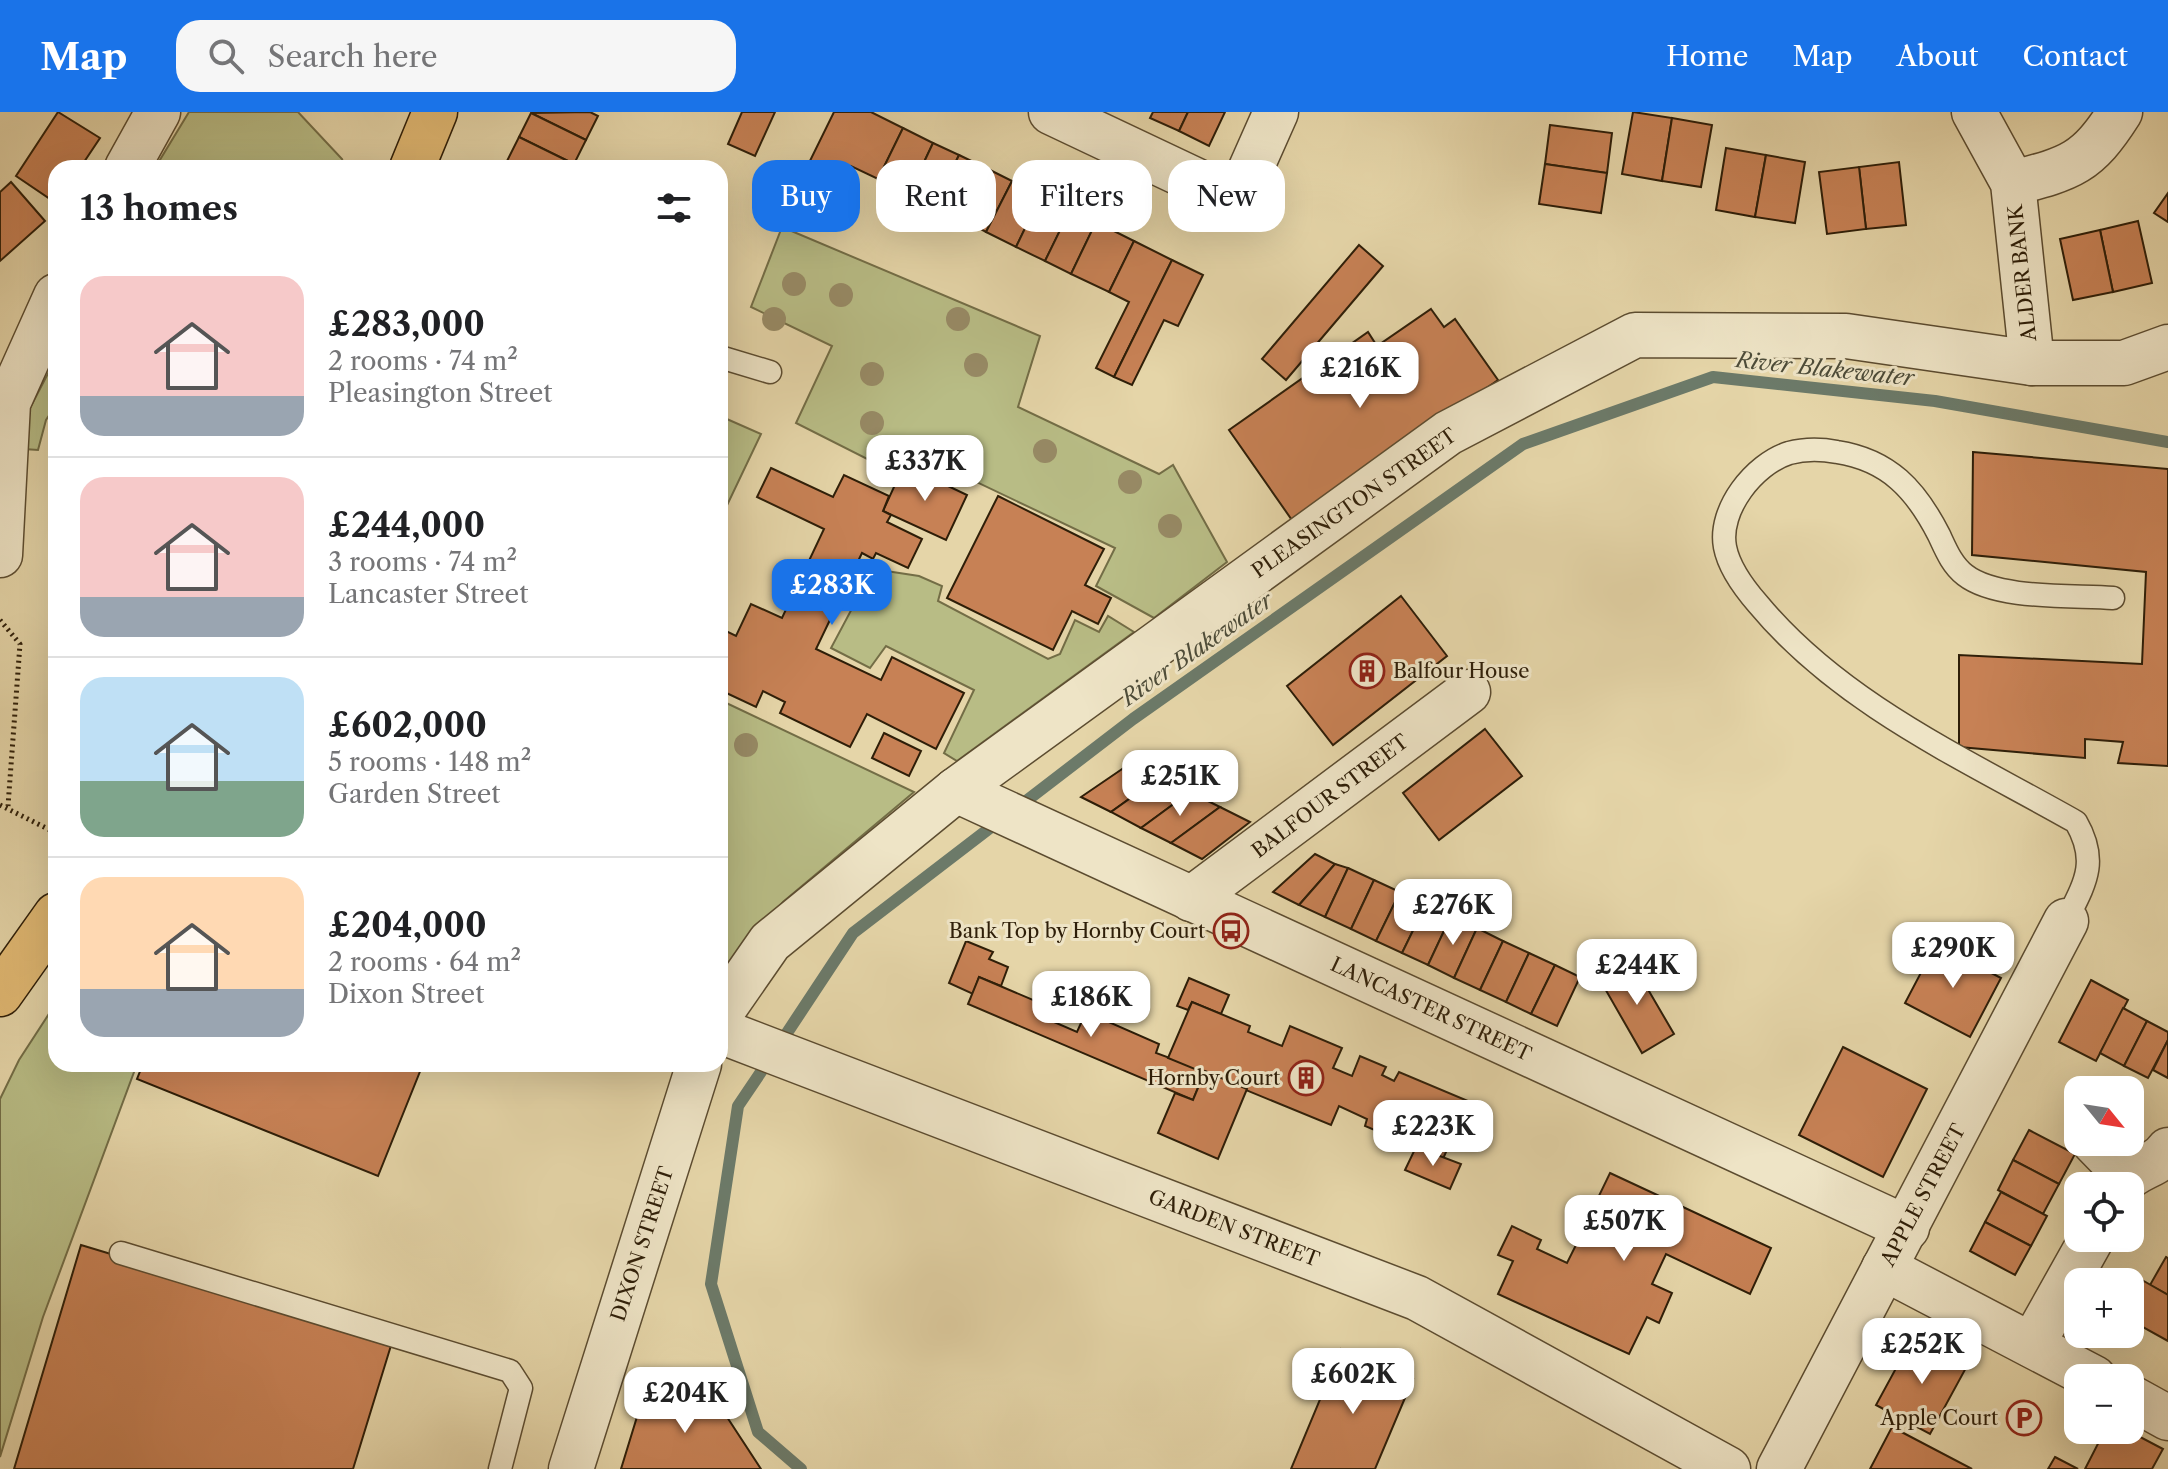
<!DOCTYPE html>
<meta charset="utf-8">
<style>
body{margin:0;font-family:"Libre Caslon Text",serif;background:#f6f6f6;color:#202124;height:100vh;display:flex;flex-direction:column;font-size:30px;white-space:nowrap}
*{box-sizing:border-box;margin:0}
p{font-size:26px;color:#757577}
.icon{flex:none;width:44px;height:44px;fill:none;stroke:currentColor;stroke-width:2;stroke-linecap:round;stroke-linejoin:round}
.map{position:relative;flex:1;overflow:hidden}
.details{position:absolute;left:48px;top:48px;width:680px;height:912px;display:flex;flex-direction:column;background:#fff;border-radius:24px;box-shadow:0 8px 32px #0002}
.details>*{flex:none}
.hud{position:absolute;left:752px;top:48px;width:760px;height:72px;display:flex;gap:16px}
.needle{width:52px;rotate:120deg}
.fabs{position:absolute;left:2064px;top:964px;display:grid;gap:16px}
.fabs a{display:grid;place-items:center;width:80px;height:80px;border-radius:16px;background:#fff;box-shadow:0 8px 32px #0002;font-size:40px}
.price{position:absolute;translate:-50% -68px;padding:0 18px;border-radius:16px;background:#fff;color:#222;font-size:26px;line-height:52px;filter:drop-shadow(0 2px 4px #0008)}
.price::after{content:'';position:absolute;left:50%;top:48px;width:24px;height:18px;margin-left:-12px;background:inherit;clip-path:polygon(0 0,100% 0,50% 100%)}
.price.active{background:#1a73e8;color:#fff}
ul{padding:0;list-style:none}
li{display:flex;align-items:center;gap:24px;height:200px;padding:0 32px}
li+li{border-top:2px solid #e0e0e0}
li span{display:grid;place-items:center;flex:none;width:224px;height:160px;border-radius:24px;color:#555}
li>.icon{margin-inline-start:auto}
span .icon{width:96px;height:96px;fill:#fffc;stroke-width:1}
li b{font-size:34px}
h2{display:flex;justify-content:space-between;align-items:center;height:96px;padding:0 32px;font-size:34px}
.pill{padding:0 28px;border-radius:24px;background:#fff;box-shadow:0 8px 32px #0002;font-size:28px;line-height:72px}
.pill.active{background:#1a73e8;color:#fff}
header{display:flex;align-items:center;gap:48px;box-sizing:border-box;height:112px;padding:0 40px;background:#1a73e8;color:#fff}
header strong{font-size:38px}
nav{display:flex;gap:44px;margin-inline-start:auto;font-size:28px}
.search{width:560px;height:72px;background:#f6f6f6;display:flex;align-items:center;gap:20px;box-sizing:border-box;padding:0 28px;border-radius:24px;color:#757577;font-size:30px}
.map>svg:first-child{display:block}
</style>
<header>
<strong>Map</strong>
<div class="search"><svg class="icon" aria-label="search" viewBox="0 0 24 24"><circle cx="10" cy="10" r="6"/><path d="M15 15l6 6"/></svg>Search here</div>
<nav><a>Home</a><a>Map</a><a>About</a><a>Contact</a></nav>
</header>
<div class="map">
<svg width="2168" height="1357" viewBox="0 0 2168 1357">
<rect width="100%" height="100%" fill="#e5d5a8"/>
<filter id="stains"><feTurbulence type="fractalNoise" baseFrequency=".0025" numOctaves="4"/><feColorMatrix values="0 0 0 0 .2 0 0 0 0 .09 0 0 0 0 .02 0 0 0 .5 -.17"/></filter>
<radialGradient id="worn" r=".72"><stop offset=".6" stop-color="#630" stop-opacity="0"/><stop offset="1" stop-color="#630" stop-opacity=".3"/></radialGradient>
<!-- green -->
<g fill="#b8bc85" stroke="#736d46" stroke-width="2">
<path d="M189,0H298L342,47L345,56H155Z"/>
<path d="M782,115L1040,224L1018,295L1159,362L1173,353L1227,450L1154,506L1096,474L1115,436L899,333L883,355L796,311L832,234L751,195Z"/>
<path d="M56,246V293L46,308L38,338L24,337L30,296Z"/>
<path d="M720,304L761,322L720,408Z"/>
<path d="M873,457L919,464L942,474L938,489L1048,547L1060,542L1075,508L1099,520L1108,504L1134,520L957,649L944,641L974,578L886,534L870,556L831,536Z"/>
<path d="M720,588L914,680L783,790L740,845L723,857L720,855Z"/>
<path d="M56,891V952H137L43,1205L0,1345V987L19,948Z"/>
</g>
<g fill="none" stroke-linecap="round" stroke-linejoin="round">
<!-- stream -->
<g stroke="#6c7a69" stroke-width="12">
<path d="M1017,696L1133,607L1523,332L1713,265L1935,289L2168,330"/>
<path d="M779,933L853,821L999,709"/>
<path d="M769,948L738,994L711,1172L758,1320L801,1357"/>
</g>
</g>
<!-- building -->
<g fill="#c78155" stroke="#2e1e08" stroke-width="2">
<path d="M58,0L100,26L80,56H56V91L16,64Z"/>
<path d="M590,0L598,4L586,28L531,1Z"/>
<path d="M742,0H775L755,44L728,32Z"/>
<path d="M834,0H871L903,16L878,67L851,54L838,80L803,63Z"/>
<path d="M1153,0H1188L1179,19L1150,6Z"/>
<path d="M1188,0H1225L1209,34L1179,19Z"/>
<path d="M1633,0L1672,6L1662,69L1622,62Z"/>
<path d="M531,1L586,28L574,52L519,25Z"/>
<path d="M1672,6L1712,13L1701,75L1662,69Z"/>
<path d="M1550,13L1612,21L1607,61L1545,52Z"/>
<path d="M903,16L933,31L909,82L878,67Z"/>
<path d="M519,25L574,52L572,56H521L507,49Z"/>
<path d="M933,31L959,43L934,95L909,82Z"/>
<path d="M1726,36L1766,43L1755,105L1716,98Z"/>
<path d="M959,43L986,56L961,107L934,95Z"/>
<path d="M1766,43L1805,50L1795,111L1755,105Z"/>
<path d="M1899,50L1906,113L1866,117L1859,55Z"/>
<path d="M1545,52L1607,61L1601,101L1539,92Z"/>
<path d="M1859,55L1866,117L1827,122L1819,60Z"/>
<path d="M986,56L1012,69L986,120L961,107Z"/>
<path d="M1012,69L1041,83L1016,135L986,120Z"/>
<path d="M11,70L45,109L0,149V80Z"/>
<path d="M2168,81V110L2154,101Z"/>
<path d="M1041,83L1070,98L1045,149L1016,135Z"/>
<path d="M1070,98L1096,110L1071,162L1045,149Z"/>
<path d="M2138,109L2152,171L2113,180L2100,118Z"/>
<path d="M1096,110L1134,129L1109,180L1071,162Z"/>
<path d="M2100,118L2113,180L2073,188L2060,127Z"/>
<path d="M1134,129L1172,148L1114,265L1096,256L1129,190L1109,180Z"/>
<path d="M1359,133L1383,154L1286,268L1262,247Z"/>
<path d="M1172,148L1203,163L1178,214L1164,208L1132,273L1114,265Z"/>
<path d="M1431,197L1444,215L1455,207L1498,268L1294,411L1229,318L1368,220L1377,234Z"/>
<path d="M1973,340L2168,357V654L2118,651L2123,630L2085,627V646L1959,635V543L2142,552L2146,460L1972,443Z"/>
<path d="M904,353L967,383L946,428L883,399Z"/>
<path d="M771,356L833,385L844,363L889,384L883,399L891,403L887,410L922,427L908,456L876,441L873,447L862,441L816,537L881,568L892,545L964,581L936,637L867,602L850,635L780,601L785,590L763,579L756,595L720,578V516L736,524L751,492L782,506L824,417L757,385Z"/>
<path d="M998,384L1104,437L1085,473L1111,486L1098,512L1072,499L1053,538L947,486Z"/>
<path d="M1401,484L1447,544L1333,633L1287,574Z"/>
<path d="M1485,617L1522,664L1439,728L1403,681Z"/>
<path d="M884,621L921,639L909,664L872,646Z"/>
<path d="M1131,651L1160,665L1111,700L1081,685Z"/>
<path d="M1160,665L1190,680L1141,716L1111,700Z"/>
<path d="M1190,680L1220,695L1171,731L1141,716Z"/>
<path d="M1220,695L1250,710L1202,747L1171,731Z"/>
<path d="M1315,742L1335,752L1299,793L1273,780Z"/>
<path d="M1335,752L1348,756L1325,805L1299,793Z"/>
<path d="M1348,756L1374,768L1351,817L1325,805Z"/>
<path d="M1374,768L1400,780L1376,829L1351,817Z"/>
<path d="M1400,780L1426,792L1402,841L1376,829Z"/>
<path d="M1426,792L1451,804L1428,853L1402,841Z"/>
<path d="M1451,804L1477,816L1454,866L1428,853Z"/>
<path d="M1477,816L1503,829L1480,878L1454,866Z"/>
<path d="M966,829L993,840L989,847L1008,855L1001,874L979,865L973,882L949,871Z"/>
<path d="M1503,829L1529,841L1506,890L1480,878Z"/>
<path d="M1936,832L2001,866L1970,925L1905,891Z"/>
<path d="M1529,841L1555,853L1531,902L1506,890Z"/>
<path d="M1632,850L1674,922L1642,941L1600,868Z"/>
<path d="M1555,853L1580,865L1557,914L1531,902Z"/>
<path d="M979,865L1052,896L1047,907L1077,920L1086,900L1159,932L1156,941L1205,959L1193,988L968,892Z"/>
<path d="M1189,866L1229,883L1221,902L1192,890L1188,898L1177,894Z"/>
<path d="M2091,868L2128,888L2096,949L2059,930Z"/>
<path d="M1192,890L1250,914L1248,920L1282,934L1290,914L1342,936L1333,956L1352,964L1360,944L1386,955L1382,963L1394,969L1399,960L1468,989L1443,1047L1365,1014L1367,1007L1339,994L1331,1013L1168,946Z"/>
<path d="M2123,896L2147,909L2124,954L2100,941Z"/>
<path d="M2147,909L2168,920V928L2148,966L2124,954Z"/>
<path d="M2168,928V966L2153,958Z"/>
<path d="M1843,935L1927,977L1883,1065L1799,1023Z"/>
<path d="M143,952H423L378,1064L137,967Z"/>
<path d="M1205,959L1247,977L1218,1047L1158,1021L1175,981L1193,988Z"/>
<path d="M2029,1018L2075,1042L2059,1072L2013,1048Z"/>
<path d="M1416,1035L1461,1052L1450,1077L1405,1058Z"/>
<path d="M2013,1048L2059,1072L2043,1102L1998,1078Z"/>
<path d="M1610,1061L1771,1136L1750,1182L1666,1142L1652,1172L1672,1181L1659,1211L1647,1205L1629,1242L1498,1182L1513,1149L1498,1143L1512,1114L1541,1128L1537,1137L1567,1151L1577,1131L1571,1128L1591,1085L1597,1088Z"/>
<path d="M2001,1080L2047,1104L2031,1134L1985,1110Z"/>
<path d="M1985,1110L2031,1134L2015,1163L1970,1139Z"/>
<path d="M81,1133L393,1227L353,1357H14Z"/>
<path d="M2166,1145L2168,1146V1183L2150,1173Z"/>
<path d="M2142,1168L2168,1183V1229L2130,1208V1190Z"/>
<path d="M1913,1225L1967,1254L1930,1322L1876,1293Z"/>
<path d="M1341,1237L1413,1267L1375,1357H1291Z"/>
<path d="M708,1276L761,1357H621L644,1282Z"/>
<path d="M1892,1315L1972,1357H1870Z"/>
<path d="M2105,1318H2127L2163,1337L2152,1357H2085Z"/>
<path d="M2055,1345L2078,1357H2048Z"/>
</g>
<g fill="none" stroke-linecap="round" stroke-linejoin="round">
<!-- lane casing -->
<g stroke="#5c4c30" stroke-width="25">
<g id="lane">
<path d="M720,245L770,260"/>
<path d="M2066,809C2085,771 2099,750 2076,710C1965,647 1841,592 1758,492C1744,476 1729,456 1725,435C1718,398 1754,352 1789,341C1804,337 1821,337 1837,340C1889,348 1916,378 1939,423C1946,438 1952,453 1965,463C1997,488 2074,483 2113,486"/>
<path d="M121,1141L510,1259L521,1276L500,1357"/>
</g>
</g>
<!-- street casing -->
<g stroke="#5c4c30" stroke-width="47">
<g id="street">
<path d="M1051,0L1237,88L1276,0"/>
<path d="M1974,0L2013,71L2032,251"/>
<path d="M127,56L158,0"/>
<path d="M2013,71C2071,56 2087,52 2120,0"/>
<path d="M0,443L8,291L56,184"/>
<path d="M956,678L1907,1116"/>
<path d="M1191,787L1468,580"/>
<path d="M720,902L770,830L956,678L1448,321L1635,223L1846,224L2032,251H2124L2168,235"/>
<path d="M720,919L1417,1186L1728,1357"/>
<path d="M2094,1030L2127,1064"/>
<path d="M2121,1074C2132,1055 2156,1056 2168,1038"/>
<path d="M1884,1156L2094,1266"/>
<path d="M2032,1233L2092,1126"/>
<path d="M2130,1285L2168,1306"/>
<path d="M571,1357L699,952"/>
<path d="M1779,1357L2066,809"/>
</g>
</g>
<!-- primary casing -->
<g stroke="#2e1e08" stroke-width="47">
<g id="primary">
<path d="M412,56L435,0"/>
<path d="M0,882L56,803"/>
</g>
</g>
<!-- path -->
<g stroke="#2e1e08" stroke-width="5" stroke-dasharray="2 4" stroke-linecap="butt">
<path d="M0,508L20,532L8,694"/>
<path d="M0,693L56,721"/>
</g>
<!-- lane -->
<use href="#lane" stroke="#eee4c6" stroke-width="22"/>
<!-- street -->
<use href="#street" stroke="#eee4c6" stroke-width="44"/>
<!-- primary -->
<use href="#primary" stroke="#e2ba74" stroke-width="44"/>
</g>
<!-- trees -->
<g fill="#978a65">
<circle cx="794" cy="172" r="12"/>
<circle cx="841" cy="183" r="12"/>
<circle cx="774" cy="207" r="12"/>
<circle cx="958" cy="207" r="12"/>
<circle cx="976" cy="253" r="12"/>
<circle cx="872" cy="262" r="12"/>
<circle cx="872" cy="311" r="12"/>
<circle cx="1045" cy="339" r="12"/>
<circle cx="1130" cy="370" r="12"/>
<circle cx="1170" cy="414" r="12"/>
<circle cx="746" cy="633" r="12"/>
</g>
<!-- icons -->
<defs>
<g id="building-ring" transform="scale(1.8)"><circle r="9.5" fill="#eee4c6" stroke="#8f2418" stroke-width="1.5"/><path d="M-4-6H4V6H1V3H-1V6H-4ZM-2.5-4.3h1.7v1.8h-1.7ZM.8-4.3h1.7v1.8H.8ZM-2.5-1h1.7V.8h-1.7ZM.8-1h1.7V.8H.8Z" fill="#8f2418"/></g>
<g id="bus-ring" transform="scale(1.8)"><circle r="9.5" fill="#eee4c6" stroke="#8f2418" stroke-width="1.5"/><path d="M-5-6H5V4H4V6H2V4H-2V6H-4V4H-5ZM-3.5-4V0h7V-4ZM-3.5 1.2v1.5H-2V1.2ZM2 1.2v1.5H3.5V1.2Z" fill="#8f2418"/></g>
<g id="parking-ring" transform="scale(1.8)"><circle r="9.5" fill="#eee4c6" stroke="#8f2418" stroke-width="1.5"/><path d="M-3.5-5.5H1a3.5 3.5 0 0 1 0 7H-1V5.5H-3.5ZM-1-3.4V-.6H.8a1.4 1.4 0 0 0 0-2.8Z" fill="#8f2418"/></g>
</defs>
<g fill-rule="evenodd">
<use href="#building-ring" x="1367" y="559"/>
<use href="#bus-ring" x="1231" y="819"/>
<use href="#building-ring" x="1306" y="966"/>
<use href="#parking-ring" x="2024" y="1306"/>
</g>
<g text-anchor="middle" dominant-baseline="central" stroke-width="6" stroke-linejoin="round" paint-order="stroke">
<!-- street labels -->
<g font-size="20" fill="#2e1e08" stroke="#eee4c6">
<text transform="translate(2022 161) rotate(-96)">ALDER BANK</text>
<text transform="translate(1354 391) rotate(-35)">PLEASINGTON STREET</text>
<text transform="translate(1330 684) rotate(-37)">BALFOUR STREET</text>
<text transform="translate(1431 897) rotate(25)">LANCASTER STREET</text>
<text transform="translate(1923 1083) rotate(-62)">APPLE STREET</text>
<text transform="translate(1234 1116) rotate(21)">GARDEN STREET</text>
<text transform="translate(642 1132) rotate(-72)">DIXON STREET</text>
</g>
<!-- poi labels -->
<g font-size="20" fill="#2e1e08" stroke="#eee4c6" text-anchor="end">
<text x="1393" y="559" text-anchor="start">Balfour House</text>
<text x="1205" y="819">Bank Top by Hornby Court</text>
<text x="1280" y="966">Hornby Court</text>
<text x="1998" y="1306">Apple Court</text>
</g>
<!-- water labels -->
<g font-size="22" font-style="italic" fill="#4d4c39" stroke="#eee4c6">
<text transform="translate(1825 257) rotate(6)">River Blakewater</text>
<text transform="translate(1197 537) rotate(-35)">River Blakewater</text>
</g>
</g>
<rect width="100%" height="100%" filter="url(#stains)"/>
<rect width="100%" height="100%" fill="url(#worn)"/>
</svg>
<div class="fabs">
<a><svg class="needle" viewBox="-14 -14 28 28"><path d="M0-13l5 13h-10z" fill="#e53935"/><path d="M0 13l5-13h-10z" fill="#757577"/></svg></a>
<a><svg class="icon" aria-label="locate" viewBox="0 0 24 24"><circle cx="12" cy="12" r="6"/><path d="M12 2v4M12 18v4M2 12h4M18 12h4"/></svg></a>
<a>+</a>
<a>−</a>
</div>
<b class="price" style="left:1360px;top:298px">£216K</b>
<b class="price" style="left:925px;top:391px">£337K</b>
<b class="price active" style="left:832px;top:515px">£283K</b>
<b class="price" style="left:1180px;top:706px">£251K</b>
<b class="price" style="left:1453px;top:835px">£276K</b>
<b class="price" style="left:1953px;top:878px">£290K</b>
<b class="price" style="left:1637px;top:895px">£244K</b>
<b class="price" style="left:1091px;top:927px">£186K</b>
<b class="price" style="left:1433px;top:1056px">£223K</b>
<b class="price" style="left:1624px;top:1151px">£507K</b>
<b class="price" style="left:1922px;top:1274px">£252K</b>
<b class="price" style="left:1353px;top:1304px">£602K</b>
<b class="price" style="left:685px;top:1323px">£204K</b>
<div class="hud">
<a class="pill active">Buy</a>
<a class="pill">Rent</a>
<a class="pill">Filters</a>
<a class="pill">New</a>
</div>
<section class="details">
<h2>13 homes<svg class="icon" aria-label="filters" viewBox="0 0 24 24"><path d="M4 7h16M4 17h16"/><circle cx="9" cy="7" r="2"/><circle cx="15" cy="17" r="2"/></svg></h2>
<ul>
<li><span style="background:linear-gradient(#f6c9c9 75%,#9aa5b1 0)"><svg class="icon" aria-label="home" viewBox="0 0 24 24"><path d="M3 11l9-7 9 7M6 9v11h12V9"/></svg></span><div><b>£283,000</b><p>2 rooms · 74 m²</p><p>Pleasington Street</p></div></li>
<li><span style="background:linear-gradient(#f6c9c9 75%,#9aa5b1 0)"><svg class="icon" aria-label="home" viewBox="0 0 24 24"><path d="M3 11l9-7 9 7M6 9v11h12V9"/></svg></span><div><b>£244,000</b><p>3 rooms · 74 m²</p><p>Lancaster Street</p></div></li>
<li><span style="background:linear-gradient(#bfe0f5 65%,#7fa58c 0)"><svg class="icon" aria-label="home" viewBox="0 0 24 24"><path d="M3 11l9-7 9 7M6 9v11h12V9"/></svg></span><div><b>£602,000</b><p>5 rooms · 148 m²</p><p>Garden Street</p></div></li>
<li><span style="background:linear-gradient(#ffd9b3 70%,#9aa5b1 0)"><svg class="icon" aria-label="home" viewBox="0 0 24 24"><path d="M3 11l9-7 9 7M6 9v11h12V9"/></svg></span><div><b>£204,000</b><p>2 rooms · 64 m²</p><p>Dixon Street</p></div></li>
</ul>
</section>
</div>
